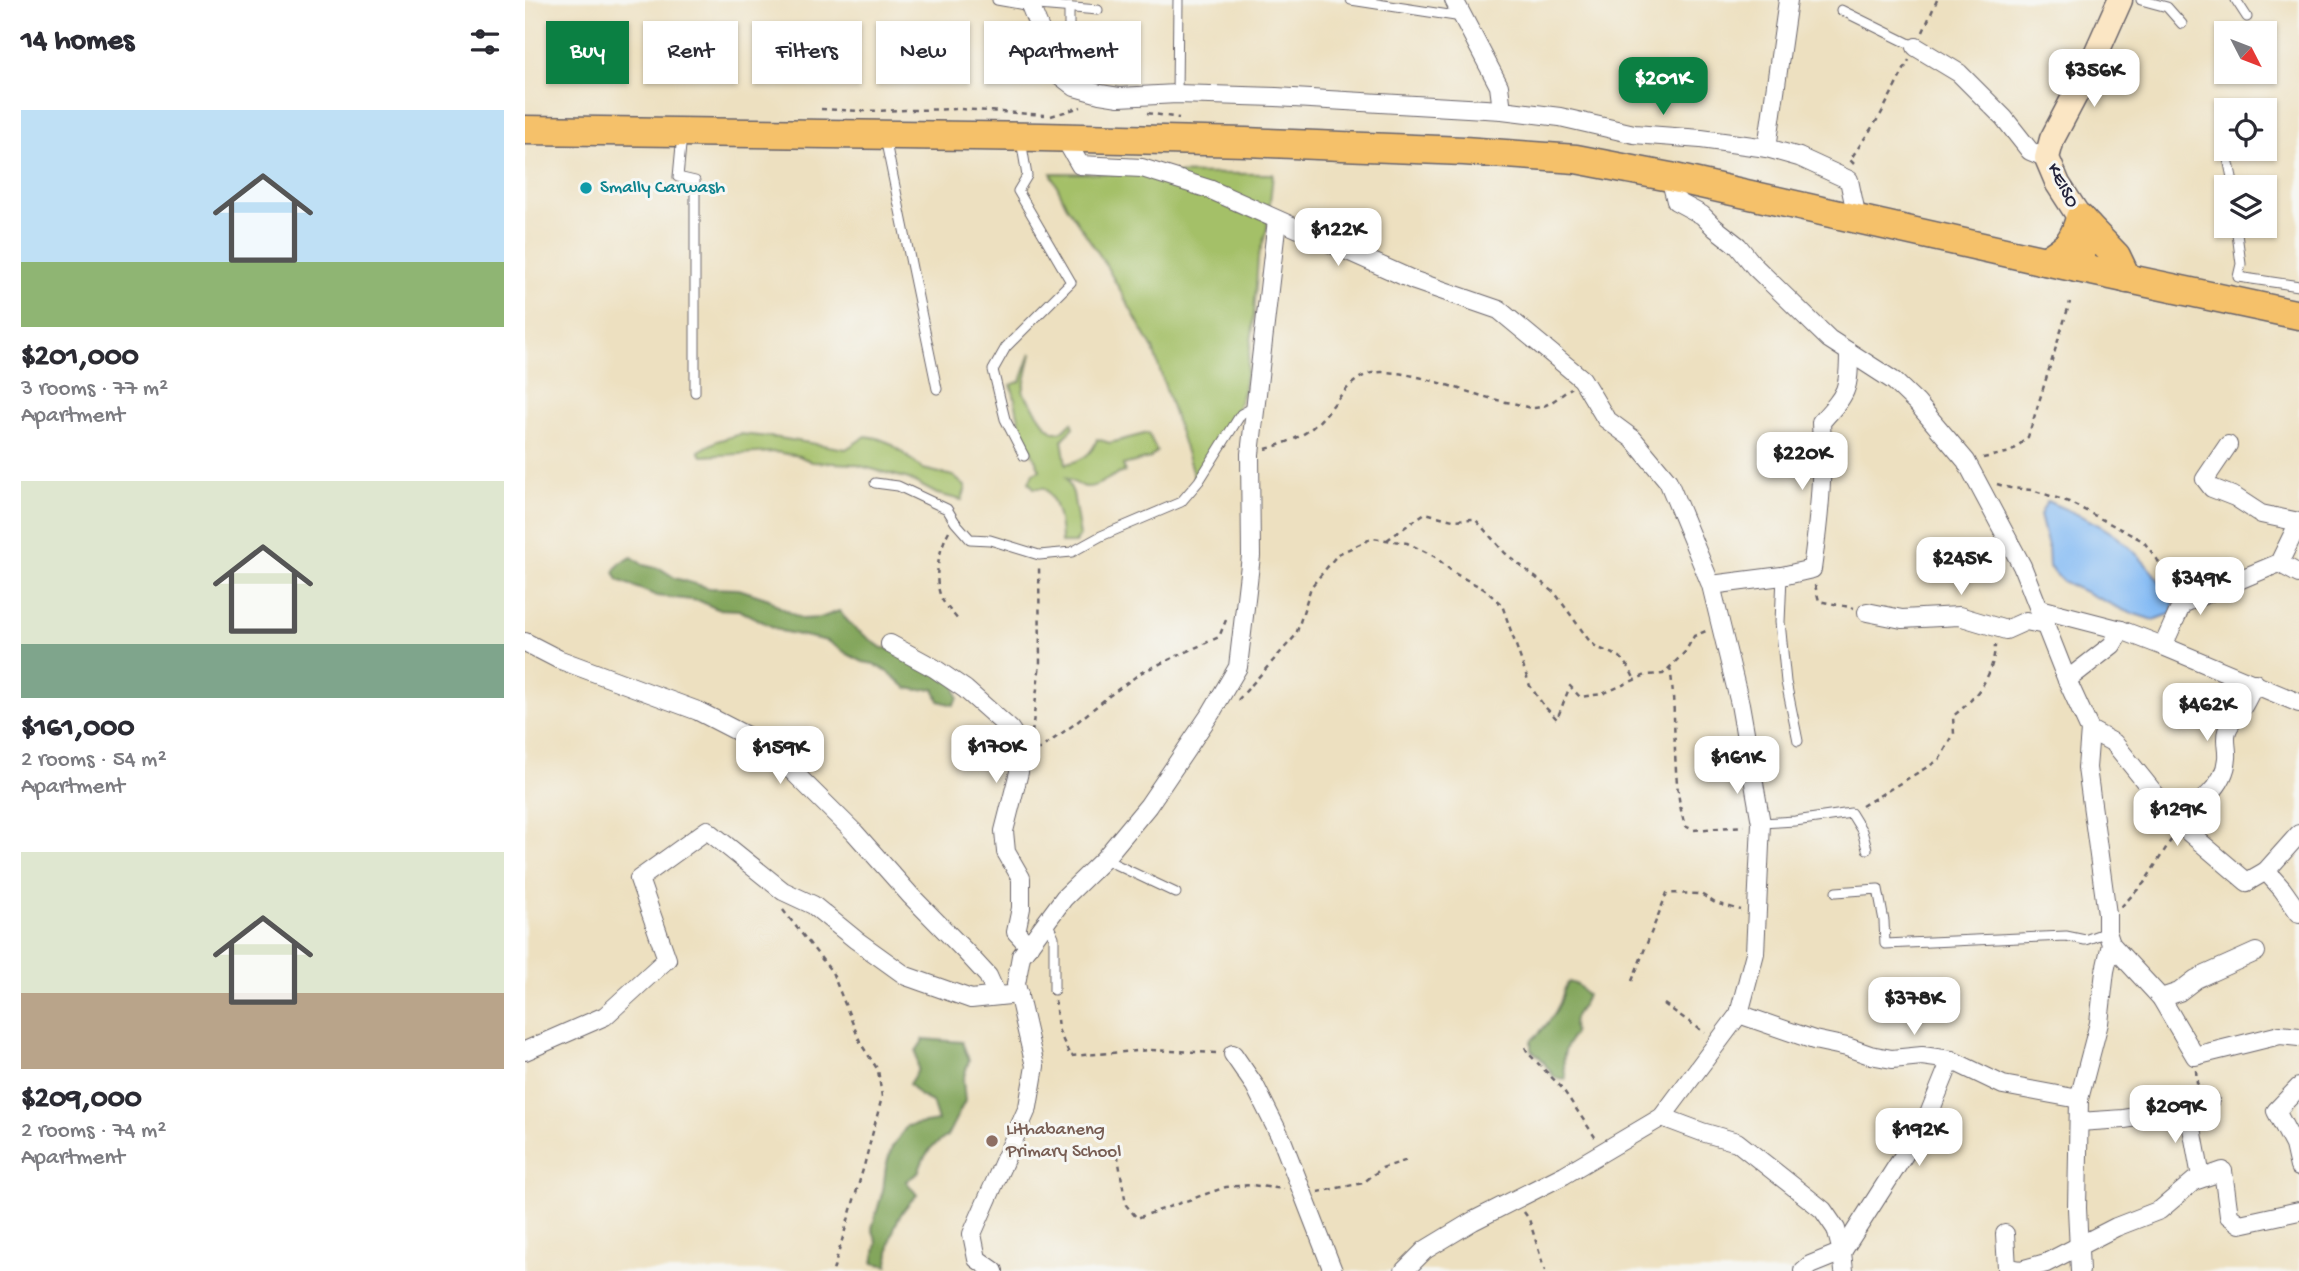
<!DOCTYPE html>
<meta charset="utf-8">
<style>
body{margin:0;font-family:"Gochi Hand",sans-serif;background:#f7f7f7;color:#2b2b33;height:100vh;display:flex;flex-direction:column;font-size:26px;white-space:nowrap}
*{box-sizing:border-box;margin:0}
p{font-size:23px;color:#7c7c81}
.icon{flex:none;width:38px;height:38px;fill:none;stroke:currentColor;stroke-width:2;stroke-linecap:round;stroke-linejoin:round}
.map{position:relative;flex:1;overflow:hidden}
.side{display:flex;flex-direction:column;background:#fff;width:525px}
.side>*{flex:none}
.hud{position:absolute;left:21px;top:21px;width:665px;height:63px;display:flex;gap:14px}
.needle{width:46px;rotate:132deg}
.fabs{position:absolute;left:1689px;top:21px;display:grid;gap:14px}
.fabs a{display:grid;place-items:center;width:63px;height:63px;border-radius:0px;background:#fff;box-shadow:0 2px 5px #0004;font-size:35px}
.price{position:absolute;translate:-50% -60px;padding:0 16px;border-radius:14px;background:#fff;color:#222;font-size:23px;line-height:46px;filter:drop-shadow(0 2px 4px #0008)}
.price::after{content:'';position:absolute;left:50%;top:42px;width:21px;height:16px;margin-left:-10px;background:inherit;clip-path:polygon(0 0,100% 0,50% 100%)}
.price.on{background:#0b8043;color:#fff}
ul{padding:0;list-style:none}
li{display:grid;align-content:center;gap:14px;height:371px;padding:0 21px}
li span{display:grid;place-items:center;height:217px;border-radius:0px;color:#555}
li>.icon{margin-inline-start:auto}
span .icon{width:126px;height:126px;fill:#fffc;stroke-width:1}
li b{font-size:30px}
h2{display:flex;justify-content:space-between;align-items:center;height:84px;padding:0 21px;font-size:30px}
.tag{padding:0 24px;border-radius:0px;background:#fff;box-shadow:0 2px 5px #0004;font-size:24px;line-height:63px}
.tag.on{background:#0b8043;color:#fff}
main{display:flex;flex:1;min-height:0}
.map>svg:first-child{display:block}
</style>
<main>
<section class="side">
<h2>14 homes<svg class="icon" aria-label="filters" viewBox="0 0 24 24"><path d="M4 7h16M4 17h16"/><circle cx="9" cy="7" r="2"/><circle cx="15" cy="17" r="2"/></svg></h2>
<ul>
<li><span style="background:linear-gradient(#bfe0f5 70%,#8fb573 0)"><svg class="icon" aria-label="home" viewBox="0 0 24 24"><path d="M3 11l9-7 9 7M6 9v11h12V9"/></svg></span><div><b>$201,000</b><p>3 rooms · 77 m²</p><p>Apartment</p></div></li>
<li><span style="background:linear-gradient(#dfe7d0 75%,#7fa58c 0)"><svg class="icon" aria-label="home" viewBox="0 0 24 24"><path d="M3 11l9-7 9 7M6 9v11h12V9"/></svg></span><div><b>$161,000</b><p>2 rooms · 54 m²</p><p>Apartment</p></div></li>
<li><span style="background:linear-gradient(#dfe7d0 65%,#b9a48a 0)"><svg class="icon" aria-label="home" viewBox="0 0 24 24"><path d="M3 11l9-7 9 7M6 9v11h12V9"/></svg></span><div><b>$209,000</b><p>2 rooms · 74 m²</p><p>Apartment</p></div></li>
</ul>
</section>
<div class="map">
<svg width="1774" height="1271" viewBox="0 0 1774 1271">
<rect width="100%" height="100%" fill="#f6f6f2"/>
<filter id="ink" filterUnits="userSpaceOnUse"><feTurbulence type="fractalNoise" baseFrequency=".0143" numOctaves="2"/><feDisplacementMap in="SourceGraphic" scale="14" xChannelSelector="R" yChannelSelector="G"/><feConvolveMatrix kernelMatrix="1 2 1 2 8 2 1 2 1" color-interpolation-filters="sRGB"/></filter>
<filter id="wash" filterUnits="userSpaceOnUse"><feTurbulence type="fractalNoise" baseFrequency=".00686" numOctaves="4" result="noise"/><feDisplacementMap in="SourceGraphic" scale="28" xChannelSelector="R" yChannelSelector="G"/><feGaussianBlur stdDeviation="1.57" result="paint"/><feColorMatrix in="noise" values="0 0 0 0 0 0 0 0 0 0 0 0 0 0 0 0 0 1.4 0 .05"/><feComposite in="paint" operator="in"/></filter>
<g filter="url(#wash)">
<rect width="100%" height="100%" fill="#ede0c0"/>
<!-- green -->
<g fill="#a4c067" stroke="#637151" stroke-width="2">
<path d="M526,173L748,174L742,229L733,258L728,328L719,389L708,420L685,457L669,477L628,349L578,260L541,205Z"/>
<path d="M506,353L498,392L521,425L529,432H536L547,422L549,427L537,440L541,464C557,460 567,455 572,439L585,443L623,433L632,451L625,458L598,465L600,472C585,474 572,491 557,486C551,484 546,481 541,478L548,493L555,536L550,543H536C536,525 532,501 520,488H509L504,482L508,473L515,470C508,454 500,439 495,423C491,410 491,398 486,385L496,381Z"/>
<path d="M215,434L254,438L321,449L341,436L352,438L365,443L398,469L428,476L441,487L437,500L412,494L384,479L328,464L287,462L274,456L250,452L177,456L174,451L192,441Z"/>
</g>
<!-- forest -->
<g fill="#83a65c" stroke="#52644c" stroke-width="2">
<path d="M107,557L118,565L136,569L150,578L184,588L214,589L244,599L251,605L277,619L295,618L314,611L328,627L357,648H372L429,682L433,698L428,705L414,701L409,688L394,690L382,688L367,675L349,664L338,662L324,655L302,641L256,631L214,610L192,609L175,601L132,596L93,580L89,572L95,563Z"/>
<path d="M1044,982L1053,985L1062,995C1056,1015 1045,1010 1049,1034C1037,1050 1037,1060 1041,1079L1030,1078L1014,1056L1006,1050V1041C1017,1031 1029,1016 1035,1003C1038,995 1038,988 1044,982Z"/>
<path d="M399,1039L437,1042L444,1060L438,1080L440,1101L422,1136L406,1148L399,1158L393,1173L381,1181L392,1195C370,1215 364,1237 363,1266L348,1263L352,1242L347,1228L358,1190L361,1166L367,1147L382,1126L413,1121L407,1102L395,1096L384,1084L393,1070L391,1051Z"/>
</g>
<!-- water -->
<path fill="#85bbf4" stroke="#546e98" stroke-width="2" d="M1522,501C1544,511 1571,521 1591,536C1615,554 1633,577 1649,603L1646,614L1628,620L1600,611L1537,581L1524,567L1523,547L1515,515Z"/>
</g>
<g filter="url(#ink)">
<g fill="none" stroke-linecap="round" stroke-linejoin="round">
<!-- lane casing -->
<g stroke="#69646a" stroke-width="11">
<g id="lane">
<path d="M472,0L505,6"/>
<path d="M826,0L937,17"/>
<path d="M1616,0L1642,7L1657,24"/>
<path d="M1711,0L1722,17"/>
<path d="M544,7V26L550,48"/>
<path d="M508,10L513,5L573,10"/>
<path d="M1316,10L1391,47"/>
<path d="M652,94L653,0"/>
<path d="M157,135L153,177L170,181V392"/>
<path d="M360,138L412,389"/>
<path d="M496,140L502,176L493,191L546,282L481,347L468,370L480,419L499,456"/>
<path d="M1701,149L1709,187"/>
<path d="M1711,226L1716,264L1713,277L1774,286"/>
<path d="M350,483L373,486L422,509L430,522L445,539L465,540L514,555L547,552L576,536L656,502L674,481L716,414L729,407"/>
<path d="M1257,576L1255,622L1261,682L1273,741"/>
<path d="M1236,823L1270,821L1326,813L1337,831L1342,849"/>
<path d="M579,859L651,893"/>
<path d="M1311,892L1353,889L1359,921L1360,944L1541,936L1560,940L1582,932"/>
<path d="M522,922L529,937V990"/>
</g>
</g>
<!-- street casing -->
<g stroke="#69646a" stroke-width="20">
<g id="street">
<path d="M503,0L533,74L550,87L575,94L594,97L652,94L751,97L977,110"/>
<path d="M929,0L974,86L977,110L1035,117L1109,134L1176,139L1242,148L1274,157L1324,180L1332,218"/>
<path d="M1391,47L1434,73L1479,118L1505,151L1522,158"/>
<path d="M540,139L555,165L617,168L684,189L890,281L974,310L1057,379L1081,419L1108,439L1143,481L1186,585L1215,704L1236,823L1230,953L1214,1014L1137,1117L1039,1175L948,1221L900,1250L879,1271"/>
<path d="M1242,148L1263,0"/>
<path d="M1145,177L1151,201L1177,215L1190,228L1213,246L1230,267L1304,339L1369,381L1392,403L1441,461L1497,566L1542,680L1565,730L1562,768L1582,914V932L1586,944L1580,971L1574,1023L1554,1099L1552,1208L1555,1271"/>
<path d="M1703,445L1680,479L1687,488L1710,497L1736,514L1774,522"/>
<path d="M1774,522L1754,563L1657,604L1638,646L1774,703"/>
<path d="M1754,563L1774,574"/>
<path d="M1186,585L1257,576L1287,569C1294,520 1299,472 1296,422C1322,393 1324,391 1324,352"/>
<path d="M1515,609L1596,630L1638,646"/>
<path d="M1342,612L1377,619L1434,616L1481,630L1501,621L1520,625"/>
<path d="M0,642L33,659L173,711L243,747L330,833L386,896L439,950L463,976L472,996"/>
<path d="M365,644L409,668L440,689L485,729L493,741L494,772L479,831L481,852L496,878V908L491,932L504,946"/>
<path d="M1542,680L1587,645L1596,630"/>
<path d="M1565,730L1589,743L1654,824L1722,882L1741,871L1757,889L1774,913"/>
<path d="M1649,817C1674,806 1700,787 1702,758C1703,749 1699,740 1702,731C1705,722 1712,716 1717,708C1722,700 1726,691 1730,683"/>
<path d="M1741,871L1774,834"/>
<path d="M1586,944L1636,998L1670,1056L1755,1035L1774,1037"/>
<path d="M1636,998L1654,992L1671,979L1731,952"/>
<path d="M1214,1014L1289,1040L1322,1047L1345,1055L1367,1059L1397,1056L1426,1060L1478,1085L1554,1099"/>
<path d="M0,1051L80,1016L142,959L114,879L182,830L258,891L288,905L331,940L381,976L446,999L494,994"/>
<path d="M708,1054L730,1086L757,1140L808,1271"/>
<path d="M1774,1087L1751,1111L1769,1145L1774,1167"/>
<path d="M1663,1106L1676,1177"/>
<path d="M1137,1117L1177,1132L1212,1142L1298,1210L1311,1229L1317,1252L1319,1271"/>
<path d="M1554,1122L1599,1119L1643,1112L1685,1100"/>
<path d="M1480,1234L1482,1268L1496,1270L1521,1263L1591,1227L1635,1210L1669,1181L1698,1171L1704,1216L1715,1224L1774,1211"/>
<path d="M469,1271L452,1259L447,1234L503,1107L510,1066L491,984L496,956L539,898L579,859L623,806L686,713L713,667L726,556L725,454L752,220"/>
<path d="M1278,1271L1285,1265L1317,1252L1402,1119L1426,1060"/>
</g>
</g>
<!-- secondary casing -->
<g stroke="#69646a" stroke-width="27">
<path id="secondary" d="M1555,218L1533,184L1522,158L1527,139L1566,65L1595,0"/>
</g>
<!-- primary casing -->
<g stroke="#69646a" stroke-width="31">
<g id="primary">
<path d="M0,130L516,137L721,142L939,151L1051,159L1145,177L1520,261L1774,315"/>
<path d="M1563,227L1591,256L1602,279"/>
<path d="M1520,261C1541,248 1548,244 1555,218L1563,227L1552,268"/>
</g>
</g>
<!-- path -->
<g stroke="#69646a" stroke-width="2.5" stroke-dasharray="5 5" stroke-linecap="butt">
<path d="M1398,32L1412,0"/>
<path d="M296,109L338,111L435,109L520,115"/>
<path d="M622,113L654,118"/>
<path d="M526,116L556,107"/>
<path d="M1329,164L1325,160L1356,114L1384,60"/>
<path d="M741,449C758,444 776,438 789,426C812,407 823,372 857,372C902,373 944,396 987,403C994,404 1002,408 1008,408C1022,408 1035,396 1046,388"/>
<path d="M1458,458L1486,452L1503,437L1545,302"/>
<path d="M1472,484L1485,488L1507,490L1544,502L1618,541L1632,559L1649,592"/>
<path d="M424,531C414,549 408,577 416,597C419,605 428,613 433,620"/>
<path d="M862,540L900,513L928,520L950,519L980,553L1030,593L1063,639L1071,647L1095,657L1103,666L1110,680"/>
<path d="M1290,585L1294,601L1329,608"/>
<path d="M1145,667C1153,720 1145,775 1160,826L1168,830L1219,826"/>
<path d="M713,700L771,635L786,587L813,554L848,538L882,543L909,556L929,573L959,589L977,605L1005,686L1019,706L1032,719L1045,686L1055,697L1077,694L1121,675L1138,674L1160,652L1169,636L1181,631"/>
<path d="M507,733L515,662L514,565"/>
<path d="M511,749H515L551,723L584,696L617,672L694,637L701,620"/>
<path d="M1337,806L1414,760L1429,734L1428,716C1452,698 1469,675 1470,645"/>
<path d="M1596,907L1619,883L1646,840"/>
<path d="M258,910L307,972L336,1044L353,1070L357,1097L339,1166L308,1271"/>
<path d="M1107,981L1142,893L1176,894L1190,903L1216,910"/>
<path d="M530,1000L533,1029L545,1056L625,1050L693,1053"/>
<path d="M1139,1004L1180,1033"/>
<path d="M1000,1047L1003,1053L1037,1088L1070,1137"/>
<path d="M1671,1070L1672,1083L1675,1087"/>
<path d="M591,1145L601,1205L612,1218L701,1187L726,1185L759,1189"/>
<path d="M793,1192L838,1183L857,1168L883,1160"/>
<path d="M999,1212L1004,1219L1020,1271"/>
</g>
<!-- lane -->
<use href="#lane" stroke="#fff" stroke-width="9"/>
<!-- street -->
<use href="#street" stroke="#fff" stroke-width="18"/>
<!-- secondary -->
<use href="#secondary" stroke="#fbe6c4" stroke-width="24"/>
<!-- primary -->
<use href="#primary" stroke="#f5c16b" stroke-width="28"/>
</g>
</g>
<!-- markers -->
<circle fill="#0f9aa8" stroke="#f6f6f2" stroke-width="2.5" cx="61" cy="188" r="7"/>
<circle fill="#8d6e63" stroke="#f6f6f2" stroke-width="2.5" cx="467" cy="1141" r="7"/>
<g text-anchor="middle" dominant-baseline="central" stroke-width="6" stroke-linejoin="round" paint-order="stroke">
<!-- street labels -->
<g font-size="19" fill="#22223b" stroke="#f6f6f2">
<text transform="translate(1537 186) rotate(62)">KEISO</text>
</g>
<!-- culture labels -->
<g font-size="19" fill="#0d838f" stroke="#f6f6f2" text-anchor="start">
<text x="75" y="188">Smally Carwash</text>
</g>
<!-- education labels -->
<g font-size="19" fill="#785e54" stroke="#f6f6f2" text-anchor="start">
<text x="481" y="1130">Lithabaneng<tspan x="481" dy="22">Primary School</tspan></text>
</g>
</g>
</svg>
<div class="fabs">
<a><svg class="needle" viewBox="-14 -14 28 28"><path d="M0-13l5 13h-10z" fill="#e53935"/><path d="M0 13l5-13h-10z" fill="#7c7c81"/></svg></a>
<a><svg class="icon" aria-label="locate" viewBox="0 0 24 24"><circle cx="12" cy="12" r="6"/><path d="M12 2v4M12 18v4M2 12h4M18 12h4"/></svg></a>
<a><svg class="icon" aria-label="layers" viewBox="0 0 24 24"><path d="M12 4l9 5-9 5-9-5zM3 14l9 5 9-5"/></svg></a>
</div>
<b class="price" style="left:1569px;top:109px">$356K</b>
<b class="price on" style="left:1138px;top:117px">$201K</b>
<b class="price" style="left:813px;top:268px">$122K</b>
<b class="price" style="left:1277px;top:492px">$220K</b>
<b class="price" style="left:1436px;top:597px">$245K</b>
<b class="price" style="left:1675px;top:617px">$349K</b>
<b class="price" style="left:1682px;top:743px">$462K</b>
<b class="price" style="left:471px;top:785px">$170K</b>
<b class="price" style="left:255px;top:786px">$159K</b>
<b class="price" style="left:1212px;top:796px">$161K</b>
<b class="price" style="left:1652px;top:848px">$129K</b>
<b class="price" style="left:1389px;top:1037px">$378K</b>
<b class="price" style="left:1650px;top:1145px">$209K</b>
<b class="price" style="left:1394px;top:1168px">$192K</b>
<div class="hud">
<a class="tag on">Buy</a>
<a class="tag">Rent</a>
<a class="tag">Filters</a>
<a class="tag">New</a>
<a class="tag">Apartment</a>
</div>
</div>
</main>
